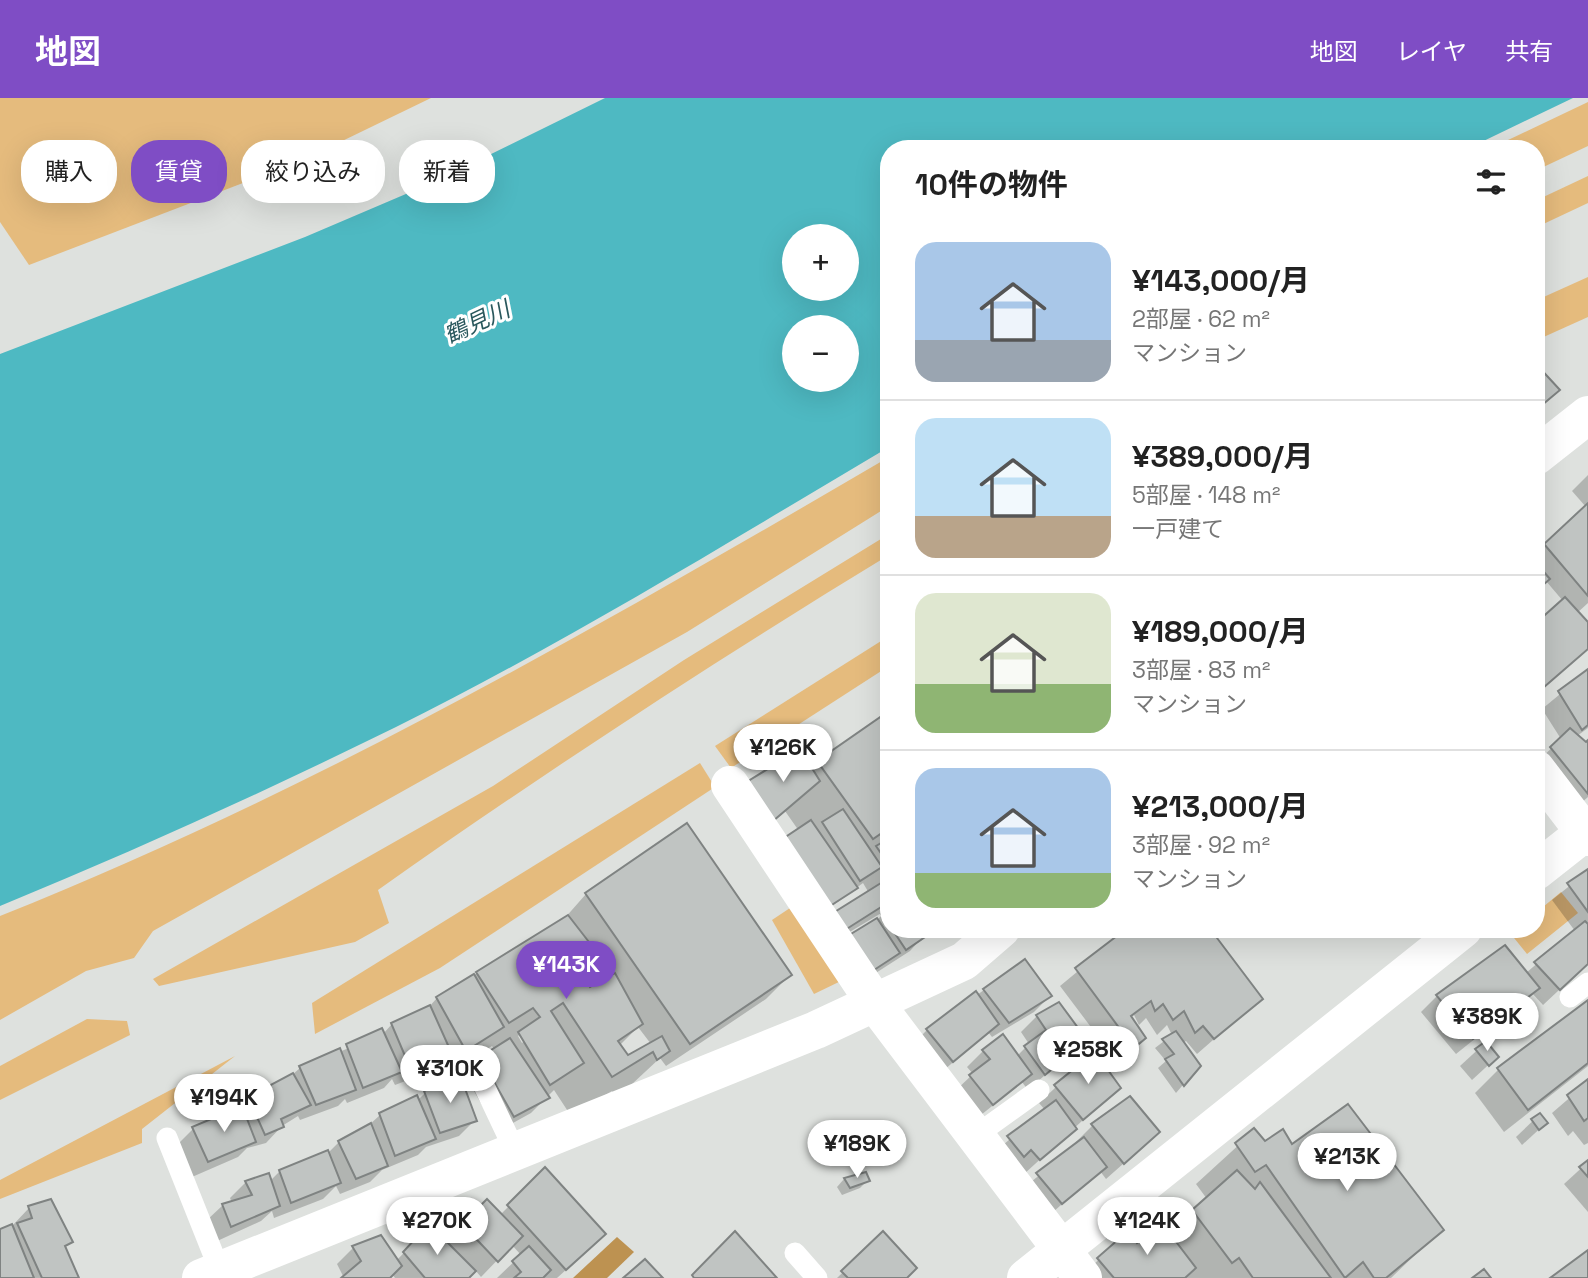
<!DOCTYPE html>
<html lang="ja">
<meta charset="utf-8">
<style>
body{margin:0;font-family:"Space Grotesk","Noto Sans JP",sans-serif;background:#f6f6f6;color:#222;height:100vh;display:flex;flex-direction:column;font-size:26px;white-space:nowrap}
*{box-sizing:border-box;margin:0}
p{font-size:23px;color:#767676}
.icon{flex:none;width:38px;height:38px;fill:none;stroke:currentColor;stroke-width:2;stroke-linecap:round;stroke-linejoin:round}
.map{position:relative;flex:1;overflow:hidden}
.details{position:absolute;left:880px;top:42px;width:665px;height:798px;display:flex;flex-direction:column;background:#fff;border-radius:28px;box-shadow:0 7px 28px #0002}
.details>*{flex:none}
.banner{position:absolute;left:21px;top:42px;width:665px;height:63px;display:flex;gap:14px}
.fabs{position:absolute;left:782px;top:126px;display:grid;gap:14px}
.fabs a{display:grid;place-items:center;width:77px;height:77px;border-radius:50%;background:#fff;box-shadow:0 7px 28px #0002;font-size:35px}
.price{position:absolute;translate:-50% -60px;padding:0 16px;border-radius:24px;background:#fff;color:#222;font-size:23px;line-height:46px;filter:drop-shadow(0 2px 4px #0008)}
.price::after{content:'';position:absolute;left:50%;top:42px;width:21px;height:16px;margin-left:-10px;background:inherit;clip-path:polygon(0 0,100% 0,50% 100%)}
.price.on{background:#7f4dc5;color:#fff}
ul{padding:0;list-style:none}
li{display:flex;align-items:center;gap:21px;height:175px;padding:0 35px}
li+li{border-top:2px solid #e0e0e0}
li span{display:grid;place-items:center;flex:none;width:196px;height:140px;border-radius:21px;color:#555}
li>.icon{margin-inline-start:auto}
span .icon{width:84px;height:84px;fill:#fffc;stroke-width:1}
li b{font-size:30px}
h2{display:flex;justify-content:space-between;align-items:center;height:84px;padding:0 35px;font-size:30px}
.tag{padding:0 24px;border-radius:28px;background:#fff;box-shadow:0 7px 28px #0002;font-size:24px;line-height:63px}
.tag.on{background:#7f4dc5;color:#fff}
header{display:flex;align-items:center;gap:42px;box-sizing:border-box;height:98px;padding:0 35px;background:#7f4dc5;color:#fff}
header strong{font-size:33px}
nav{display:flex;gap:38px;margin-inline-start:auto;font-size:24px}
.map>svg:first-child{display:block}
</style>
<header>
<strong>地図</strong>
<nav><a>地図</a><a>レイヤ</a><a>共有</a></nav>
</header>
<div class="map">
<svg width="1588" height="1180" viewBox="0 0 1588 1180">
<rect width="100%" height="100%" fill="#dee1de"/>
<!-- green -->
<g fill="#e5bb7d">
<path d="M0,0H431L303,62L29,167L0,124Z"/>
<path d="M1588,4V48L1537,72L1536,51H1489Z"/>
<path d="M1588,78V105L1537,129V102Z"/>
<path d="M1588,179V219L1537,242V202Z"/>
<path d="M889,359V408L687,534L153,833L134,860L86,873L0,922V818C310,695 602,527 889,359Z"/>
<path d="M889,436V457C715,563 545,674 378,792L389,825L355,844L159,888L153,881L493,688L684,562Z"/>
<path d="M889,538V568L731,670L715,648Z"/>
<path d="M700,665L715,689L440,870L315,936L312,905Z"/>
<path d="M1561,794L1578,815L1527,856L1510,835L1514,831H1536L1537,814Z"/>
<path d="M796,806L843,882L814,896L772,822Z"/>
<path d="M87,921L127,923L130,937L0,1002V968Z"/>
<path d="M235,958L142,1031V1045L0,1101V1082Z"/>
</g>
<!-- forest -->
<path fill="#bd9251" d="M617,1139L634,1154L607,1180H573Z"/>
<!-- water -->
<path fill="#4eb9c2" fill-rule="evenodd" d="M605,0H1573L1467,51H889V349C727,445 565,545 396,629C266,693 134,753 0,808V256L305,139L434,84ZM794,138H847V191H794ZM794,229H847V282H794Z"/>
<!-- shadow -->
<g fill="#0003" fill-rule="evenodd">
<path d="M1588,377V505L1577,515L1588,527V551L1536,596V527L1563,503L1546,483L1536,492V456L1586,409L1572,393Z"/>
<path d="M1588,573V630L1577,638L1588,645V699L1572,713L1536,665L1561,641L1542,611Z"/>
<path d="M889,615V831H930L910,853L854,889L876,823L888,811L828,847L869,795L863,785L811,824L799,733L785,713L756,738L819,664Z"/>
<path d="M1588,773V865L1543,907L1532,895L1456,956L1421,914L1437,898L1505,849L1526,875L1575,833L1552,802Z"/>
<path d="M586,796L790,877L766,901L666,968L660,960L616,1001L612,993L571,1018L554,992L531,1015L497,1034L465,977L495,952L492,948L468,963L465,958L450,968L445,960L434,972L395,987L392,981L384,990L347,1005L345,1001L338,1008L300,1022L298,1018L282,1028L266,1045L247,1050L238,1059L192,1079L177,1047L193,1031L237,1012L249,1000L292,977L300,970L383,936L392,926L428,910L437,900L564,821ZM598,871L606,882L589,891L585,884ZM638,929L651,946L627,959L619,948ZM521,935L525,942L522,945L518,938Z"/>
<path d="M1129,831L1216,841L1260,901L1197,956L1186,943L1183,945L1199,968L1176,995L1158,970L1166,963L1155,950L1172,937L1167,927L1157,937L1146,920L1139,927L1134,917L1130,920L1144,940L1118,965L1060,888Z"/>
<path d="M984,892L1050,898L1034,914L992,939L988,934L936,979L911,948L927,932Z"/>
<path d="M1588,904V968L1504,1034L1475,995L1498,972Z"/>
<path d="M1037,918L1085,942L1028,992L1022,984L976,1021L954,994L973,976L967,969L983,953L1017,958L1029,946L1021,934Z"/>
<path d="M1485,945L1497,959L1472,982L1460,968Z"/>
<path d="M1588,984V1045L1584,1047L1573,1033L1568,1038L1552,1015Z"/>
<path d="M1056,989L1118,990L1023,1077L992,1056L1045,1012L1039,1005Z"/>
<path d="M425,995L475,1022L459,1038L426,1049L418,1057L382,1072L370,1084L340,1096L336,1088L323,1101L274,1120L272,1113L261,1123L215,1144L206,1123L223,1107L232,1105L230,1100L246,1084L268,1077L270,1083L280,1073L327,1056L339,1044L368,1028L380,1017L417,1003Z"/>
<path d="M1130,1000L1141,1050L1106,1081L1100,1073L1045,1121L1021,1092L1078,1046L1076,1044L1092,1028Z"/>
<path d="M1539,1017L1546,1025L1522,1047L1516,1039Z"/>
<path d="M1254,1033L1264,1045L1291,1048L1442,1131L1391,1180H1084L1082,1177L1128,1135L1137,1148L1169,1137L1207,1101L1196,1086Z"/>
<path d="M1588,1064V1114L1564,1086Z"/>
<path d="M545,1072L588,1152L557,1180H497L521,1157L512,1147L481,1179L475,1172L467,1180H395L392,1176L387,1180H344L337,1166L353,1150L396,1163L429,1129L446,1145L487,1104L500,1117Z"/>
<path d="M865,1076L868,1082L860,1090L842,1097L837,1089L844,1081Z"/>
<path d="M29,1110L71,1144L64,1150L77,1180H0V1133L13,1127Z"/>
<path d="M883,1136L905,1180H837Z"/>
</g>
<!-- building -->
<g fill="#c0c4c2" stroke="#7f8382" stroke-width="2">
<path d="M1536,266L1560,292L1536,312Z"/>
<path d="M1588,405V498L1544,446Z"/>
<path d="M1536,465L1550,481L1536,493Z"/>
<path d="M1565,499L1588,524V551L1536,596V525Z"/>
<path d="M1588,571V627L1582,632L1558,593Z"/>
<path d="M889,613V730L873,741L817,663Z"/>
<path d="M1570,630L1586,644L1588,642V696L1550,649Z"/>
<path d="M800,651L820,683L773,723L745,685Z"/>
<path d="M843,711L882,769L860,783L822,724Z"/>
<path d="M811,722L858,790L827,810L781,742Z"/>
<path d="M687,725L792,877L690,946L585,795Z"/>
<path d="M888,741H889V767L876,748Z"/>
<path d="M1588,771V814L1567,785Z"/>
<path d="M889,780V804L845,832L833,815Z"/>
<path d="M889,811V827L881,816Z"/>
<path d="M568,817L606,866L585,881L590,889L615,875L643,926L618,943L628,957L662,938L670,953L657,962L653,954L612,979L563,905L551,913L584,965L550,987L518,934L540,919L533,910L509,925L476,874Z"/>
<path d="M877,820L900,855L871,874L846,839Z"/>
<path d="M1585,823L1588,826V866L1560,892L1534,864Z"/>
<path d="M892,831H924L928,837L906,852Z"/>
<path d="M1126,831H1227L1217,840L1263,901L1214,941L1203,928L1195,935L1184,913L1173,922L1163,906L1155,913L1151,903L1131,918L1146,940L1134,950L1075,870Z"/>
<path d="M1505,847L1540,890L1473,941L1436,897Z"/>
<path d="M1025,861L1052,898L1009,925L983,891Z"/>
<path d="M474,876L504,929L466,953L436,899Z"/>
<path d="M976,893L999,926L953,964L926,931Z"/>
<path d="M1588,902V965L1528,1012L1497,970Z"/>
<path d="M1059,904L1087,942L1045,977L1024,948L1046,932L1036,917Z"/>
<path d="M430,907L452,956L411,972L391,925Z"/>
<path d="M382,930L402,974L363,990L346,946Z"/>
<path d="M1176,933L1201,968L1184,988L1165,961L1174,956L1162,941Z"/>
<path d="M1003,936L1032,976L993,1007L969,977L990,961L982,952Z"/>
<path d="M510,940L550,1000L514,1019L480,959Z"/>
<path d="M1486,943L1499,959L1489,968L1475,951Z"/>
<path d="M340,950L356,992L316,1007L299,968Z"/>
<path d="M1095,954L1121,990L1083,1022L1054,987Z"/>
<path d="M293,975L311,1007L281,1021L284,1029L265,1037L248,999Z"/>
<path d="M460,977L477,1023L440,1035L424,993Z"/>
<path d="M1588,981V1020L1584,1023L1567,997Z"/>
<path d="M417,997L436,1041L395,1058L379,1015Z"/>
<path d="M1130,998L1160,1034L1124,1066L1091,1026Z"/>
<path d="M1056,1002L1077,1031L1040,1062L1031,1052L1024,1059L1007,1038Z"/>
<path d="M1348,1006L1444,1132L1386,1180H1374L1363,1164L1345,1180L1266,1067L1255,1074L1235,1045L1254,1030L1265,1043L1283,1031L1292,1046Z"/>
<path d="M242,1008L256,1044L208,1064L192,1029Z"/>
<path d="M1540,1015L1548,1025L1539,1032L1531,1021Z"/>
<path d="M371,1025L388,1068L356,1081L338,1043Z"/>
<path d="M1084,1039L1107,1069L1062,1106L1036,1075Z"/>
<path d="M328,1052L341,1085L291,1105L279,1072Z"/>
<path d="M1588,1062V1079L1579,1069Z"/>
<path d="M545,1069L606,1136L566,1172L507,1107Z"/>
<path d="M1237,1072L1255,1091L1260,1084L1331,1180H1253L1239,1160L1232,1165L1192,1112Z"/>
<path d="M866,1074L870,1083L850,1090L844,1080Z"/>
<path d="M269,1075L280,1108L231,1129L222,1106L252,1097L245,1083Z"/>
<path d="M51,1101L73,1144L65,1148L79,1180H42L17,1125L32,1120L28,1108Z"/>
<path d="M487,1101L523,1138L498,1164L462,1126Z"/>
<path d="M1161,1124L1196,1170L1185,1180H1114L1097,1160L1128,1133L1137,1145Z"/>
<path d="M12,1126L34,1180H0V1131Z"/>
<path d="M429,1126L476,1173L469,1180H425L403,1154Z"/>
<path d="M735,1133L777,1180H694L692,1177Z"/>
<path d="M883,1133L917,1170L907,1180H848L841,1173Z"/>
<path d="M381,1137L402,1168L390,1180H341L361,1163L352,1148Z"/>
<path d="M529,1148L551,1172L543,1180H514L521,1174L512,1163Z"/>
<path d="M1588,1152V1180H1550Z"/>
<path d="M645,1161L663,1180H623Z"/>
<path d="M1484,1171L1491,1180H1472Z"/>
</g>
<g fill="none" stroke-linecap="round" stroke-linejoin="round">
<!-- service -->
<g stroke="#fff" stroke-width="21">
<path d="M1570,899L1588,885"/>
<path d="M477,973L514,1051"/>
<path d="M975,1038L1039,992"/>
<path d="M167,1040L220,1173"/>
<path d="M795,1155L817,1180"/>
</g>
<!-- minor -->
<g stroke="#fff" stroke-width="38">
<path d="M1536,671L1588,739"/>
<path d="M730,687L875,905L1083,1180"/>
</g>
<!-- tertiary -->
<g stroke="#fff" stroke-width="38">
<path d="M1536,358L1588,317"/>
<path d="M1536,773L1588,732"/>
<path d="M201,1180L816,932L964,863L1001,831"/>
<path d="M1026,1180L1463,831"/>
</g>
</g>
<g text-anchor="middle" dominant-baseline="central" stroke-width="6" stroke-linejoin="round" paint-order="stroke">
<!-- water labels -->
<g font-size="23" font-style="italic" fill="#2a585d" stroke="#fff">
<text transform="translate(477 224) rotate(-25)">鶴見川</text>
</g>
</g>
</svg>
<div class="fabs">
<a>+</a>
<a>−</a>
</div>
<b class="price" style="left:783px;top:686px">¥126K</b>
<b class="price on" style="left:566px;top:903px">¥143K</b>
<b class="price" style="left:1487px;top:955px">¥389K</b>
<b class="price" style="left:1088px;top:988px">¥258K</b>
<b class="price" style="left:450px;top:1007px">¥310K</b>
<b class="price" style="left:224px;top:1036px">¥194K</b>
<b class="price" style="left:857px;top:1082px">¥189K</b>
<b class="price" style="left:1347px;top:1095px">¥213K</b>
<b class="price" style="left:437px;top:1159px">¥270K</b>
<b class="price" style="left:1147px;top:1159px">¥124K</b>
<div class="banner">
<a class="tag">購入</a>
<a class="tag on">賃貸</a>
<a class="tag">絞り込み</a>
<a class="tag">新着</a>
</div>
<section class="details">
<h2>10件の物件<svg class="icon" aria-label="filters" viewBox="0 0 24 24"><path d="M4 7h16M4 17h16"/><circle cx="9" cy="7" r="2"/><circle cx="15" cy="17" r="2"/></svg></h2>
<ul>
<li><span style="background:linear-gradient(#a9c7e8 70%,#9aa5b1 0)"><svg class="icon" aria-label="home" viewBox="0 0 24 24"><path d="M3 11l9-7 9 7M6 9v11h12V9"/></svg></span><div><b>¥143,000/月</b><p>2部屋 · 62 m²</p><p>マンション</p></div></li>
<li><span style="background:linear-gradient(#bfe0f5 70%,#b9a48a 0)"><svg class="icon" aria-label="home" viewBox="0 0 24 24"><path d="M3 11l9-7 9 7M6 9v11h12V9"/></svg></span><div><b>¥389,000/月</b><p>5部屋 · 148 m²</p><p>一戸建て</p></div></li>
<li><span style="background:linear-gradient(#dfe7d0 65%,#8fb573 0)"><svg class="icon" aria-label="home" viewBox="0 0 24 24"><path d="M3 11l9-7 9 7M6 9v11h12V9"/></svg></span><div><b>¥189,000/月</b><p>3部屋 · 83 m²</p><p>マンション</p></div></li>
<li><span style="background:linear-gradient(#a9c7e8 75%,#8fb573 0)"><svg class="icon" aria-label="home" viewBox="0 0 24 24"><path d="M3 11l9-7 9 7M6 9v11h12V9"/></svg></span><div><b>¥213,000/月</b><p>3部屋 · 92 m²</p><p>マンション</p></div></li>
</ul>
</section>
</div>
